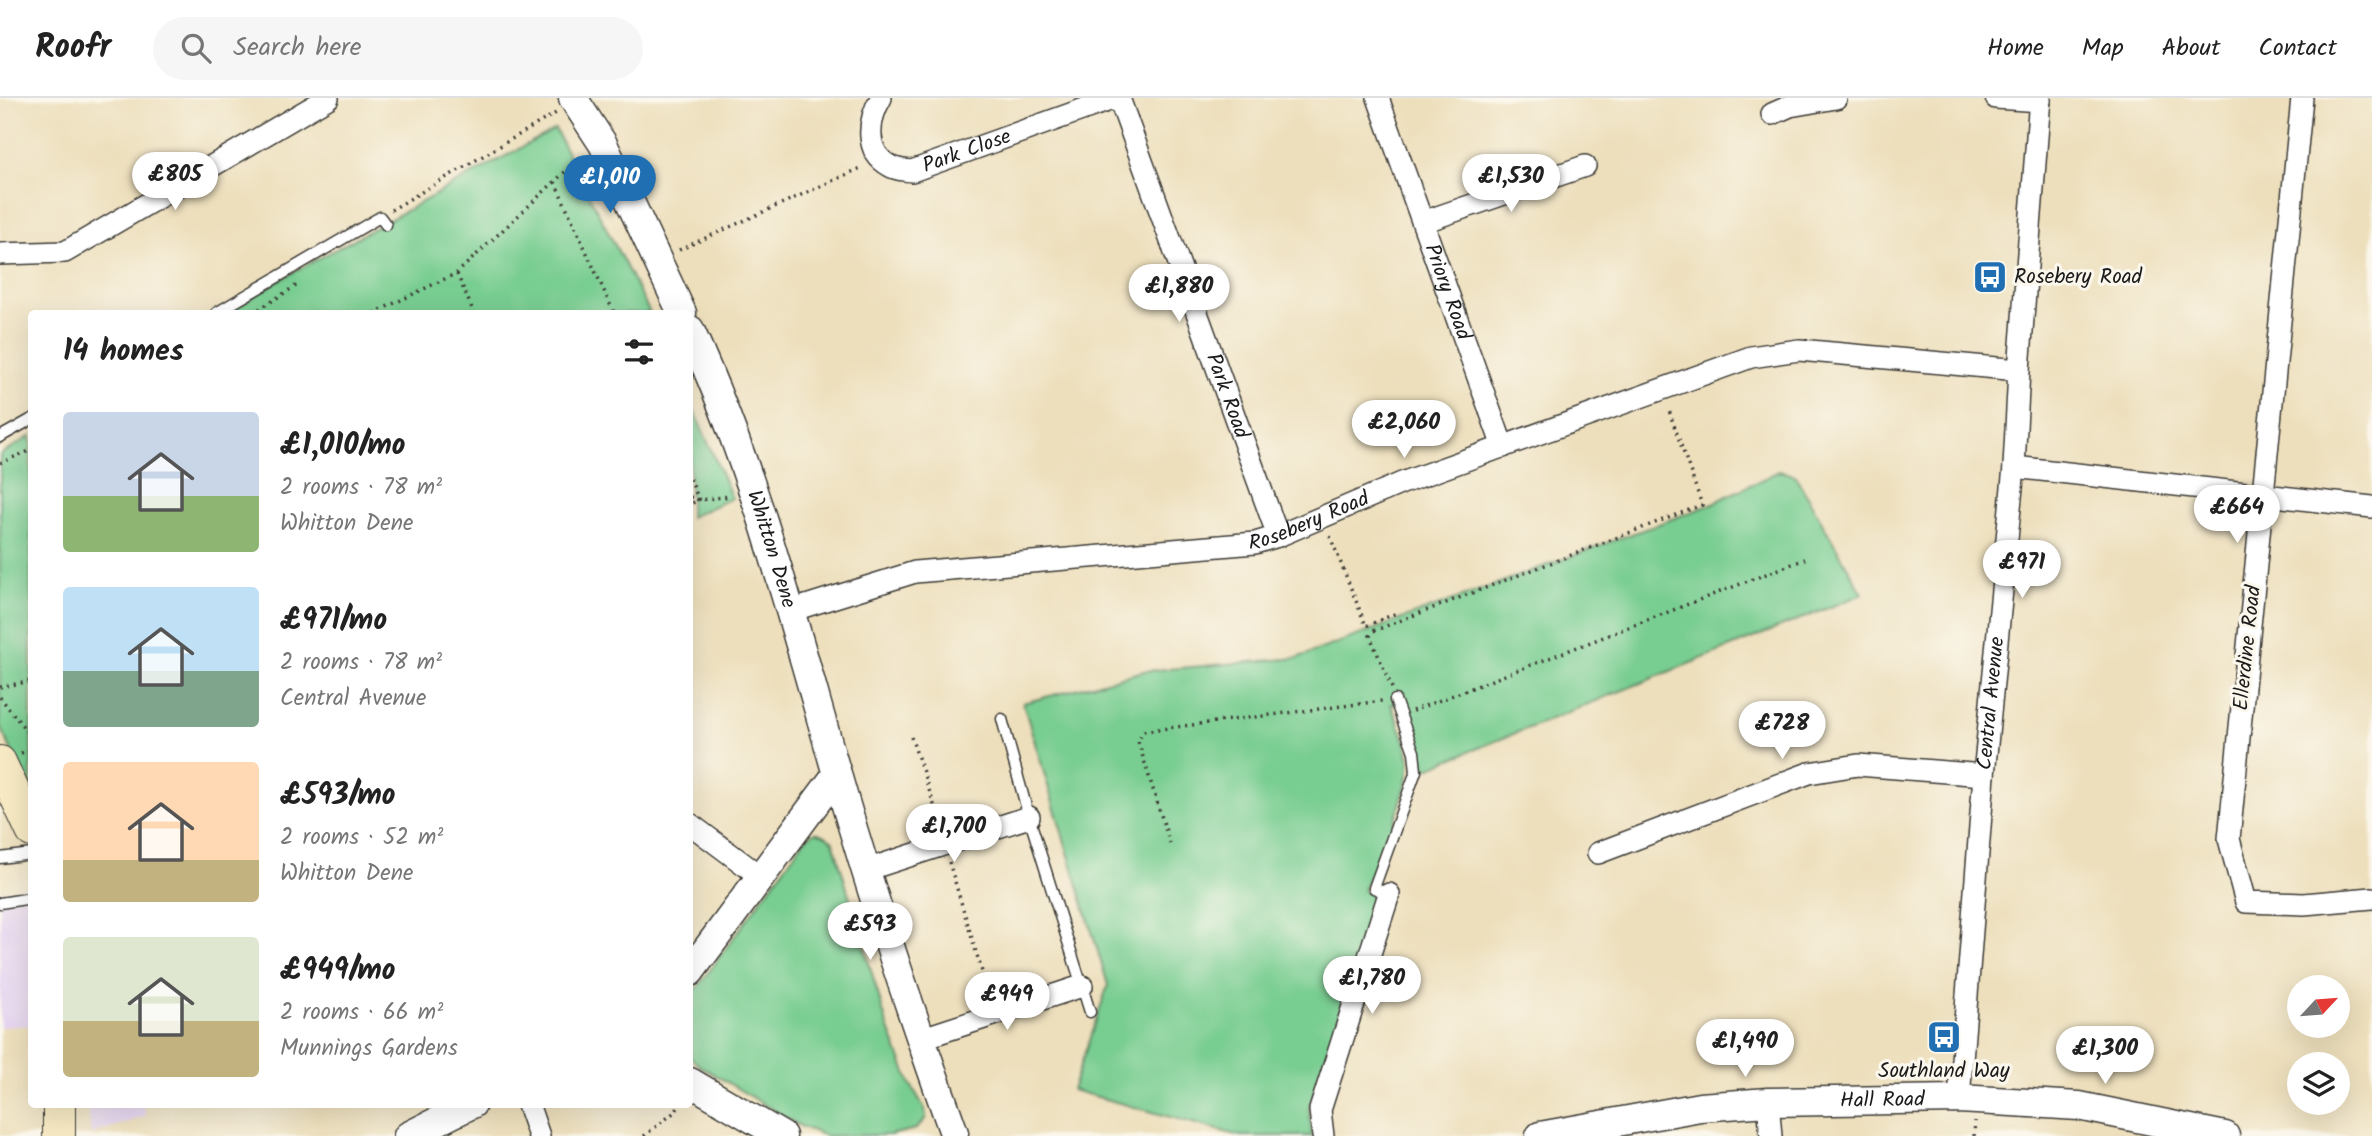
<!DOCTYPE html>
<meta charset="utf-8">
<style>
body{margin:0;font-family:Kalam,sans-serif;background:#f6f6f6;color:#222;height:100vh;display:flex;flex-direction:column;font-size:26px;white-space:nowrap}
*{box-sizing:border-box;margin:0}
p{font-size:23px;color:#767676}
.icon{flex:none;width:38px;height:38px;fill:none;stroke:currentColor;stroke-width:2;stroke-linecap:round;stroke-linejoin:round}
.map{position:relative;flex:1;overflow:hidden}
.drawer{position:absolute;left:28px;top:212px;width:665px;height:798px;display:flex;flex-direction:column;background:#fff;border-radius:7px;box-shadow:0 7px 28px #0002}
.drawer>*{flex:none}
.needle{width:46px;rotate:64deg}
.controls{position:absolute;left:2287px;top:877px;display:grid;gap:14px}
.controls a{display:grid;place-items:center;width:63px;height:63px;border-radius:50%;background:#fff;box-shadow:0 7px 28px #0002;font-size:35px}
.price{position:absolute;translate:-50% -60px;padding:0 16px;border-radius:24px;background:#fff;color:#222;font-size:23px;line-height:46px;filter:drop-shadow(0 2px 4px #0008)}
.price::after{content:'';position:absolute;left:50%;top:42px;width:21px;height:16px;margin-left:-10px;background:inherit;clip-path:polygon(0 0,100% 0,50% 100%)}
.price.active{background:#1f6fb2;color:#fff}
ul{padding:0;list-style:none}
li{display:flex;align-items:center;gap:21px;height:175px;padding:0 35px}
li span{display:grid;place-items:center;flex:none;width:196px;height:140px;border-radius:7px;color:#555}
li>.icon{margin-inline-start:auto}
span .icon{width:84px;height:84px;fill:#fffc;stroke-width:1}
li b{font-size:30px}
h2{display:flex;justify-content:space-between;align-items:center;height:84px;padding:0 35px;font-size:30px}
header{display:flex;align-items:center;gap:42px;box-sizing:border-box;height:98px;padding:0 35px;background:#fff;border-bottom:2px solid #e0e0e0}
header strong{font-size:33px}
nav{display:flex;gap:38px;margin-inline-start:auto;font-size:24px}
.search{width:490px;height:63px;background:#f6f6f6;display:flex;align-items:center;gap:18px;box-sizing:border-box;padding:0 24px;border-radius:38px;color:#767676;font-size:26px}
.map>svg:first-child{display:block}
</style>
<header>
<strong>Roofr</strong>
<div class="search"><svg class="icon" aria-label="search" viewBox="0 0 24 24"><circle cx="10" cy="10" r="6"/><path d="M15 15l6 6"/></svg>Search here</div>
<nav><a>Home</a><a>Map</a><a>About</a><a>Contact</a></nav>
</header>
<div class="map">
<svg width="2372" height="1038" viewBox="0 0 2372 1038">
<rect width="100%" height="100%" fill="#fbf7ec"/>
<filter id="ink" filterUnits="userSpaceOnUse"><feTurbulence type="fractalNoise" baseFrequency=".0143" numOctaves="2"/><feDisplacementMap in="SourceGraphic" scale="14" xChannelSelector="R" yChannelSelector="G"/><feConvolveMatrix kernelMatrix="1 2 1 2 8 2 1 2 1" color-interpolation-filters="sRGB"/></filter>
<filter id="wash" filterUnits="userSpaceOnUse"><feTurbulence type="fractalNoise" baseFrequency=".00686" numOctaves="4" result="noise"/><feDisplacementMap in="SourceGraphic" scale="28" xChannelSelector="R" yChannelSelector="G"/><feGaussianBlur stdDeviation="1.57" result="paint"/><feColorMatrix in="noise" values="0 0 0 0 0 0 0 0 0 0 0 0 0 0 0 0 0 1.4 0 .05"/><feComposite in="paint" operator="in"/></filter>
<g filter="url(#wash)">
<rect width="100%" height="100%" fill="#eddfbc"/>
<!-- built -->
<g fill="#e4d3f1">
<path d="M31,788V927L0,929V794Z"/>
<path d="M88,1006H143L146,1018L91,1036Z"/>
</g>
<!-- green -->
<g fill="#78cd91" stroke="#4a7456" stroke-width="2">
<path d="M555,31L650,215H227L283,180Z"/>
<path d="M690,303L732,400L690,419Z"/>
<path d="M31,338V695L0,627V357Z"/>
<path d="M1779,373L1795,377L1863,496L1426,671L1399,605L1391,606C1397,623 1406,640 1409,658C1415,684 1376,767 1363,792L1378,800L1309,1010L1312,1038H1240L1072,992L1108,887L1023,605L1144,573L1297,560L1707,408Z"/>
<path d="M815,734L824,737L833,743L886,923L910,985L925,1011L926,1020L916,1031L890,1037L826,1038L800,1028L700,968L690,959V900L805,741Z"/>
</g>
</g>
<g filter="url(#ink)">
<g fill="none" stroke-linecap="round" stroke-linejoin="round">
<!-- service casing -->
<g stroke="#3b3934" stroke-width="13">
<g id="service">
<path d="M216,215L380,119L386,127"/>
<path d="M0,339L32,321"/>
<path d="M1002,621L1029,719L1090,914"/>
<path d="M0,760L32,756"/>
<path d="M1389,796L1374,790L1416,673L1414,654L1395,602"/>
<path d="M0,805L32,800"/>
</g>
</g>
<!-- minor casing -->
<g stroke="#3b3934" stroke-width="24">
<g id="minor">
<path id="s1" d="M881,0C868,22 864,54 890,68C896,72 905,72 912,73L1115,0"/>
<path id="s2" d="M1119,0L1278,438"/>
<path id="s3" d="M1378,0L1503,349"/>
<path d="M1996,0L2040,3"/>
<path d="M2302,0L2229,741L2246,804L2304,806L2372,800"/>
<path d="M1772,16L1790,8L1836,0"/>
<path d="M1423,124L1585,68"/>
<path d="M0,156L65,154L328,0"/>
<path d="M2014,369L2372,409"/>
<path id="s4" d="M790,513L915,474L1255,445L1278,438L1402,385L1751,259L1799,252L2019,272"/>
<path d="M690,726L761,779"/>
<path d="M1598,755L1809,675L1858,667L1984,677"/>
<path d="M866,772L1029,719"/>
<path d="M920,941L1082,888"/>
<path id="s5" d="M1959,1001L1984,677L2014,369L2019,272L2040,0"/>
<path d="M1768,1004L1771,1038"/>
<path d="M528,1006L539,1038"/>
<path d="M1323,1038L1320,1012L1389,796"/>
</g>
</g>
<!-- tertiary casing -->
<g stroke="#3b3934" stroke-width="31">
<g id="tertiary">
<path d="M573,0L603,46L682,215"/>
<path id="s6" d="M690,232C755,373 793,524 836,673C871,795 911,915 954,1035"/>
<path d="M690,874L837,676"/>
<path d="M690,984L782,1038"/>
<path d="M408,1038L472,1006"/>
<path id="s7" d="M1540,1038L1700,1009L1768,1004L1959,1001L2079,1008L2225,1038"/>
</g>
</g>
<!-- secondary casing -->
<g stroke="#3b3934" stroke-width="34">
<g id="secondary">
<path d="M0,664L32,733"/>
<path d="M59,1038V1006"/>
</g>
</g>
<!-- path -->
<g stroke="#3b3934" stroke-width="3.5" stroke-dasharray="2 5" stroke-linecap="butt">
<path d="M555,84L614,215"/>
<path d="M391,112L556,15"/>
<path d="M679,152L863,69"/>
<path d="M457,176L474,215"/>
<path d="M253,215L299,186"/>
<path d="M374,215L457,175L583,57"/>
<path d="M0,365L32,352"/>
<path d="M690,381L699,402L690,406"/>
<path d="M690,399L699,402L731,398"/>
<path d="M1330,438L1366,528L1399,514"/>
<path d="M0,589L32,583"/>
<path d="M1392,590L1370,538L1373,533L1702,407L1668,310"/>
<path d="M0,599L32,640"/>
<path d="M1412,613L1805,461"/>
<path d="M911,639L941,727"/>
<path d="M21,655L32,651"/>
<path d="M1170,746L1138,643L1144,633L1382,603"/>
<path d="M949,764L989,897"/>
<path d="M644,1038L676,1013L680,1006"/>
<path d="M1974,1038L1975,1023"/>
</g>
<!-- service -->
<use href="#service" stroke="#fff" stroke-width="10"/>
<!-- minor -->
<use href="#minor" stroke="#fff" stroke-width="21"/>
<!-- tertiary -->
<use href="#tertiary" stroke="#fff" stroke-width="28"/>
<!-- secondary -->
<use href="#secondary" stroke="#f6e9c3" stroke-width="32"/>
</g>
</g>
<!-- icons -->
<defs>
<g id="bus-square" transform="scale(1.75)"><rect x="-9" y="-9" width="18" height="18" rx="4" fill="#1f6fb2" stroke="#fbf7ec"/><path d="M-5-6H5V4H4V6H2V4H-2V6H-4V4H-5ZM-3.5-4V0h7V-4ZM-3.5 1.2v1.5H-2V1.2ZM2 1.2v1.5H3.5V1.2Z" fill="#fff"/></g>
</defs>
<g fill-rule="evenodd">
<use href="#bus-square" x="1990" y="179"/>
<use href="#bus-square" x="1944" y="939"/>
</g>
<g text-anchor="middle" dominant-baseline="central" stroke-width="6" stroke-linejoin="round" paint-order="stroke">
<!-- street labels -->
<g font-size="21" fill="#1c1c1c" stroke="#fbf7ec">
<text stroke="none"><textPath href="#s1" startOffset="158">Park Close</textPath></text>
<text stroke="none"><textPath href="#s3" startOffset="206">Priory Road</textPath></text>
<text stroke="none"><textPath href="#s2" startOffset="317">Park Road</textPath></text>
<text stroke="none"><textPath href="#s4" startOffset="530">Rosebery Road</textPath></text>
<text stroke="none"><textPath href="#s6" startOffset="234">Whitton Dene</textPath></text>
<text transform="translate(2248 550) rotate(-84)">Ellerdine Road</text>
<text stroke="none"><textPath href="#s5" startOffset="397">Central Avenue</textPath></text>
<text stroke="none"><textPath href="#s7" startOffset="345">Hall Road</textPath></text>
</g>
<!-- poi labels -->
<g font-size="21" fill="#1c1c1c" stroke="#fbf7ec" text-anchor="start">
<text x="2014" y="179">Rosebery Road</text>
<text x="1944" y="973" text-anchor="middle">Southland Way</text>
</g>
</g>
</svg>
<div class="controls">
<a><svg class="needle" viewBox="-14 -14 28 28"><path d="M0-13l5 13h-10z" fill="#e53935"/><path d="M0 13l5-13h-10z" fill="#767676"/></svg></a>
<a><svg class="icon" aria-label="layers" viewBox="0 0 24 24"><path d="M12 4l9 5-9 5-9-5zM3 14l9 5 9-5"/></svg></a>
</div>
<b class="price" style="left:175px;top:114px">£805</b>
<b class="price" style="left:1511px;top:116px">£1,530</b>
<b class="price active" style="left:610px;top:117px">£1,010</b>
<b class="price" style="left:1179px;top:226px">£1,880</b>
<b class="price" style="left:1404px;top:362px">£2,060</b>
<b class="price" style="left:2237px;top:447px">£664</b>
<b class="price" style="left:2022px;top:502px">£971</b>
<b class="price" style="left:1782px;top:663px">£728</b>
<b class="price" style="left:954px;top:766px">£1,700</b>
<b class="price" style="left:870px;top:864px">£593</b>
<b class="price" style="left:1372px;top:918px">£1,780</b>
<b class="price" style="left:1007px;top:934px">£949</b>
<b class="price" style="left:1745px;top:981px">£1,490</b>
<b class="price" style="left:2105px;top:988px">£1,300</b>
<section class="drawer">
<h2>14 homes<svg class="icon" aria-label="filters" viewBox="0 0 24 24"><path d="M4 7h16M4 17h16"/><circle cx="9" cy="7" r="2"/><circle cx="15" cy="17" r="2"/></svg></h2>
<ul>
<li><span style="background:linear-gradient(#c9d6e8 60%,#8fb573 0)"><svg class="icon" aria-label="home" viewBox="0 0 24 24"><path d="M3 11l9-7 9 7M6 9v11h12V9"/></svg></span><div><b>£1,010/mo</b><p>2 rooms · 78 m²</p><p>Whitton Dene</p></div></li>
<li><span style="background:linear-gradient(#bfe0f5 60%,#7fa58c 0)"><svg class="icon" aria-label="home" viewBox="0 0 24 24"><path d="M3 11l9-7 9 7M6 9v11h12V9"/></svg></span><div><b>£971/mo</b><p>2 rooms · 78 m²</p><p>Central Avenue</p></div></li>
<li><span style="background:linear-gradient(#ffd9b3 70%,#c2b280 0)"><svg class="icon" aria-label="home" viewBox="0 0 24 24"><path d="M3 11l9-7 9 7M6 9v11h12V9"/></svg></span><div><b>£593/mo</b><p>2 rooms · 52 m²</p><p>Whitton Dene</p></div></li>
<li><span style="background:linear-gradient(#dfe7d0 60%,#c2b280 0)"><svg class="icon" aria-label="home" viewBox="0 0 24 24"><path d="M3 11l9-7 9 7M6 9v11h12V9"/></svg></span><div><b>£949/mo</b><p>2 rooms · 66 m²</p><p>Munnings Gardens</p></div></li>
</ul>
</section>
</div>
